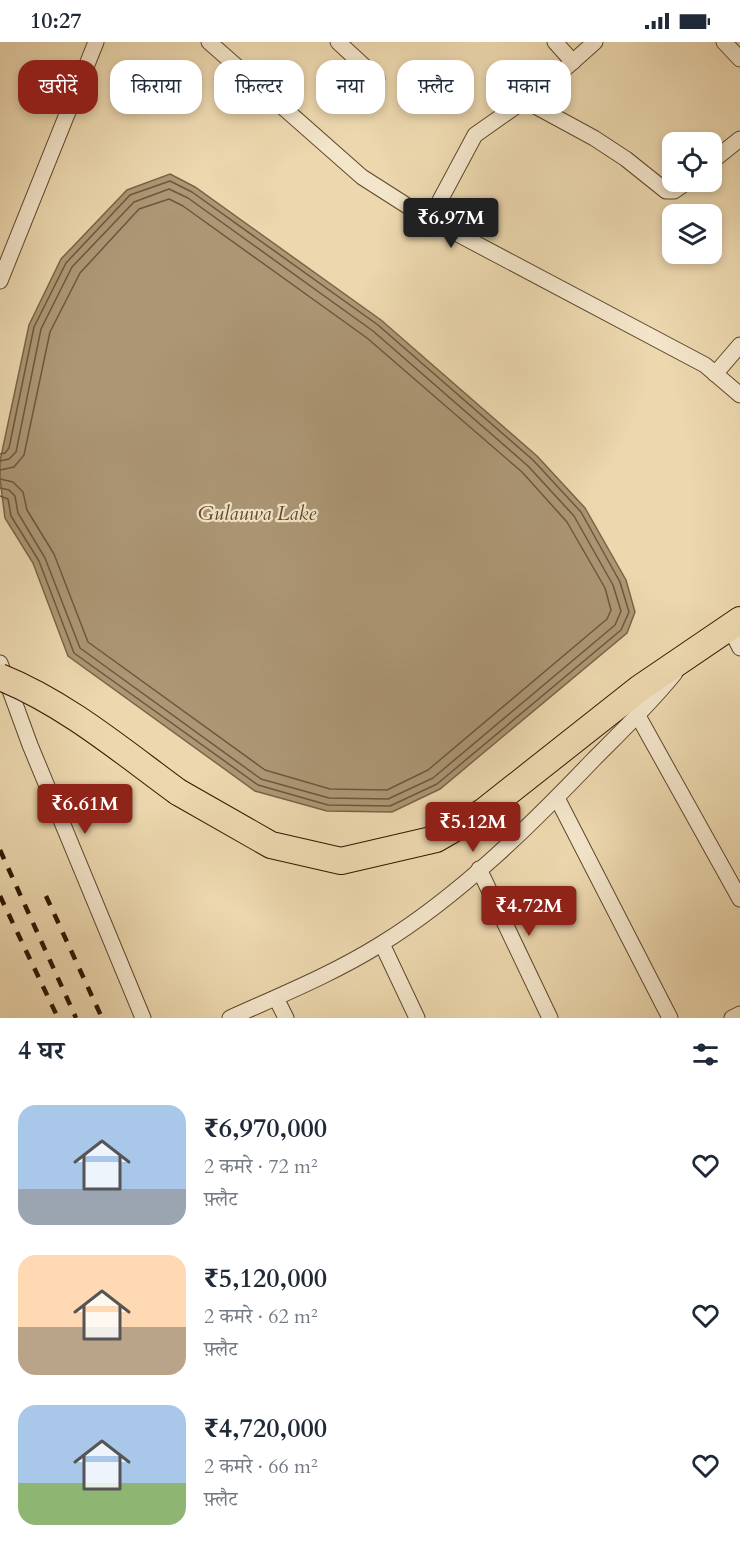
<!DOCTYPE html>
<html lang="hi">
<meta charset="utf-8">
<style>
body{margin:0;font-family:Cardo,"Noto Serif Devanagari",serif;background:#f6f6f7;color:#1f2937;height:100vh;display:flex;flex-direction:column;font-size:22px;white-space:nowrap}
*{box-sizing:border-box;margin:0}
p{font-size:20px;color:#747a83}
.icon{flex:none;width:33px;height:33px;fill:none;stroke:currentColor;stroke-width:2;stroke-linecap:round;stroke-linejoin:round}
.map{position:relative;height:976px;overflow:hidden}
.drawer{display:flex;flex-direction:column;background:#fff;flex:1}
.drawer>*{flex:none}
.banner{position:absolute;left:18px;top:18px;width:705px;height:54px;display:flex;gap:12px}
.fabs{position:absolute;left:662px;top:90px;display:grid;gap:12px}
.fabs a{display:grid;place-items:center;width:60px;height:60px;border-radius:12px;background:#fff;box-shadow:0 3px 9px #0003;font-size:30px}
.price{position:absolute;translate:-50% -51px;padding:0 14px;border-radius:6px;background:#8f2418;color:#fff;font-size:20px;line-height:39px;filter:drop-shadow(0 2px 3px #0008)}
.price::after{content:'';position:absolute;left:50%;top:36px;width:18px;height:14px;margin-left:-9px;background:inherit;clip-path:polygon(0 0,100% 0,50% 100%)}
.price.on{background:#222;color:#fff}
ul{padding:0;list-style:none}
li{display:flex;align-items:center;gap:18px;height:150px;padding:0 18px}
li span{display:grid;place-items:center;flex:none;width:168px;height:120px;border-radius:18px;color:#555}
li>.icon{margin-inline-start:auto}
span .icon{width:72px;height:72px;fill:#fffc;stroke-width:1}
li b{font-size:26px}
h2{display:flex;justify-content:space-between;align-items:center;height:72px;padding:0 18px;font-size:26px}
.pill{padding:0 21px;border-radius:18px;background:#fff;box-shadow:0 3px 9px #0003;font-size:21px;line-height:54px}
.pill.on{background:#8f2418;color:#fff}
.status{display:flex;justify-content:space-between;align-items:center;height:42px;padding:0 30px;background:#fff;direction:ltr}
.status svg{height:16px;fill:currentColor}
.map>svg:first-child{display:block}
</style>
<div class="status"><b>10:27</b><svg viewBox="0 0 49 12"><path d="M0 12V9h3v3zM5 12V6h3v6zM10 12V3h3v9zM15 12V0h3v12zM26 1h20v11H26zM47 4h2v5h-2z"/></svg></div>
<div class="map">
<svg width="740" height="976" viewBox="0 0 740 976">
<rect width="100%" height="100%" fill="#ecd7ae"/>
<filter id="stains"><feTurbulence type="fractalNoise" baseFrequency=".00333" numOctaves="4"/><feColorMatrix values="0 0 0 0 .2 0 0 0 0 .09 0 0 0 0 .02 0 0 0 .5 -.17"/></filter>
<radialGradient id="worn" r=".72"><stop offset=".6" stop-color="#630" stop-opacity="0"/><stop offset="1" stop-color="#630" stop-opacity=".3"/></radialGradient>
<!-- water -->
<path fill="#ac9674" stroke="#7a6446" stroke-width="1.5" d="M170,132L195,145L381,278L537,414L585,466L626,538L635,570L627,591L440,747L392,770L327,769L255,749L68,614L33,521L5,476L0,437V419L29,283L61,217L127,148Z"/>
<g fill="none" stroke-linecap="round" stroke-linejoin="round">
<!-- shore -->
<g stroke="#6e573b" stroke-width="1.5">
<path d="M0,412L5,411L9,406L34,285L66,221L130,153L170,139L192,150L378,283L533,418L581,470L620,540L629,570L621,588L437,742L390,764L328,763L258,743L74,611L39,519L11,474L8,457L0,454"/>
<path d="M0,419L9,417L16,410L41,287L72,225L134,160L169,147L188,156L373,289L528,424L574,474L613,543L621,569L615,583L433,736L388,757L329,756L261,737L80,606L45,516L18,471L15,454L9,448L0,446"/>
<path d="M0,428L14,425L24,413L50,290L80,231L139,167L169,157L183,164L367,296L522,430L567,480L605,546L611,568L607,577L428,728L387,748L330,747L265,728L88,600L54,512L27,468L23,450L13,440L0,437"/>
</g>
<!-- street casing -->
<g stroke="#5f482d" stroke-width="17">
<g id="street">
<path d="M209,0L362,135L420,172L705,323L740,353"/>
<path d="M338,0L377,36"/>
<path d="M555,0L573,20"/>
<path d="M724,0L740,17"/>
<path d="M524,58L594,96L626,117L666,149H674L687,140"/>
<path d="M711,120L740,97"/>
<path d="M430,177L475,93L549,41L595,0"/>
<path d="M0,239L96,0"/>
<path d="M715,332L740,303"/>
<path d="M730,586L740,606"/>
<path d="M0,621L30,703L143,976"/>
<path d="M638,674L740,857"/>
<path d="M557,756L670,976"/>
<path d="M479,827L550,976"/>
<path d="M382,902L417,976"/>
<path d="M276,956L286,976"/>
<path d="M230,976C281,953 333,932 381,902C459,854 531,783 594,717C622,689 650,662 675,631"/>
<path d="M732,976L740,972"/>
</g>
</g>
<!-- primary casing -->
<g stroke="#301802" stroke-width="28">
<path id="primary" d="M178,750L271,803L341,819L436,797L483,770L640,646L740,578"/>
</g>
<!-- street -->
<use href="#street" stroke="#f3e5ca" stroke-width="15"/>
<!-- primary -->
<use href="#primary" stroke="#ecd7ae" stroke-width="26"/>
<!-- rail -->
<g stroke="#301802" stroke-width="4.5" stroke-dasharray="10 10" stroke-linecap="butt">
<path d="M0,808L76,976"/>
<path d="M0,854L58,976"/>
<path d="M46,854L102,976"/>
</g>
<!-- primary-bridge casing -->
<g stroke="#301802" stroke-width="28" stroke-linecap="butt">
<path id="primary-bridge" d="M0,635C65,661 122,709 178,750"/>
</g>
<!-- primary-bridge -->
<use href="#primary-bridge" stroke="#ecd7ae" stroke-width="26"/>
</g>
<g text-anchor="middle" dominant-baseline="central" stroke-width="4.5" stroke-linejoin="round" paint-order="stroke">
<!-- water labels -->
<g font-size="20" font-style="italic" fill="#624a30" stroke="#f3e5ca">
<text x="257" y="471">Gulauwa Lake</text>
</g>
</g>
<rect width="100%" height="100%" filter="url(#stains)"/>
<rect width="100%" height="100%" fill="url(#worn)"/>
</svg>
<div class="fabs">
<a><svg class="icon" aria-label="locate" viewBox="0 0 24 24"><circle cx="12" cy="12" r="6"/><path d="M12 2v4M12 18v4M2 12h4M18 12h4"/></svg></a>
<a><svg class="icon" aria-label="layers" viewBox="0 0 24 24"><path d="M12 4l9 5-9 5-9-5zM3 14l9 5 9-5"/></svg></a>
</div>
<b class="price on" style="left:451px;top:207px">₹6.97M</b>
<b class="price" style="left:85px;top:793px">₹6.61M</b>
<b class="price" style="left:473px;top:811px">₹5.12M</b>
<b class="price" style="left:529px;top:895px">₹4.72M</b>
<div class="banner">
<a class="pill on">खरीदें</a>
<a class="pill">किराया</a>
<a class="pill">फ़िल्टर</a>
<a class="pill">नया</a>
<a class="pill">फ़्लैट</a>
<a class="pill">मकान</a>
</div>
</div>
<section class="drawer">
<h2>4 घर<svg class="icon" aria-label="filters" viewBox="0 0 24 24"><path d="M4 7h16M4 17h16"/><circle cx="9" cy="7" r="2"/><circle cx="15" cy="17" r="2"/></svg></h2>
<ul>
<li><span style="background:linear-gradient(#a9c7e8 70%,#9aa5b1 0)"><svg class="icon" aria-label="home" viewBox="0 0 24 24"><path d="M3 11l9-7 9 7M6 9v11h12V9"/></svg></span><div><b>₹6,970,000</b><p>2 कमरे · 72 m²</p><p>फ़्लैट</p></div><svg class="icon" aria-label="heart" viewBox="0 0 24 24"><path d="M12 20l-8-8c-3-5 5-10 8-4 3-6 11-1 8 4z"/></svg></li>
<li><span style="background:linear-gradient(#ffd9b3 60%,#b9a48a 0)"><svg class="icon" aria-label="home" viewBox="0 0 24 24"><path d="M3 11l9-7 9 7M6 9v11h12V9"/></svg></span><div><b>₹5,120,000</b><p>2 कमरे · 62 m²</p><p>फ़्लैट</p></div><svg class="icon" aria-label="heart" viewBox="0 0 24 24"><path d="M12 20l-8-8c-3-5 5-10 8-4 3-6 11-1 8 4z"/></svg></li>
<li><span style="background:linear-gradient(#a9c7e8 65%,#8fb573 0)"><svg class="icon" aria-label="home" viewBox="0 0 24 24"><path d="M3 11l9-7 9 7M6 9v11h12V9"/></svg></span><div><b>₹4,720,000</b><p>2 कमरे · 66 m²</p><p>फ़्लैट</p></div><svg class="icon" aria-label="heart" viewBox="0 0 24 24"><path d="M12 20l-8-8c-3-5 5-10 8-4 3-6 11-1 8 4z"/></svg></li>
</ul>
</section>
